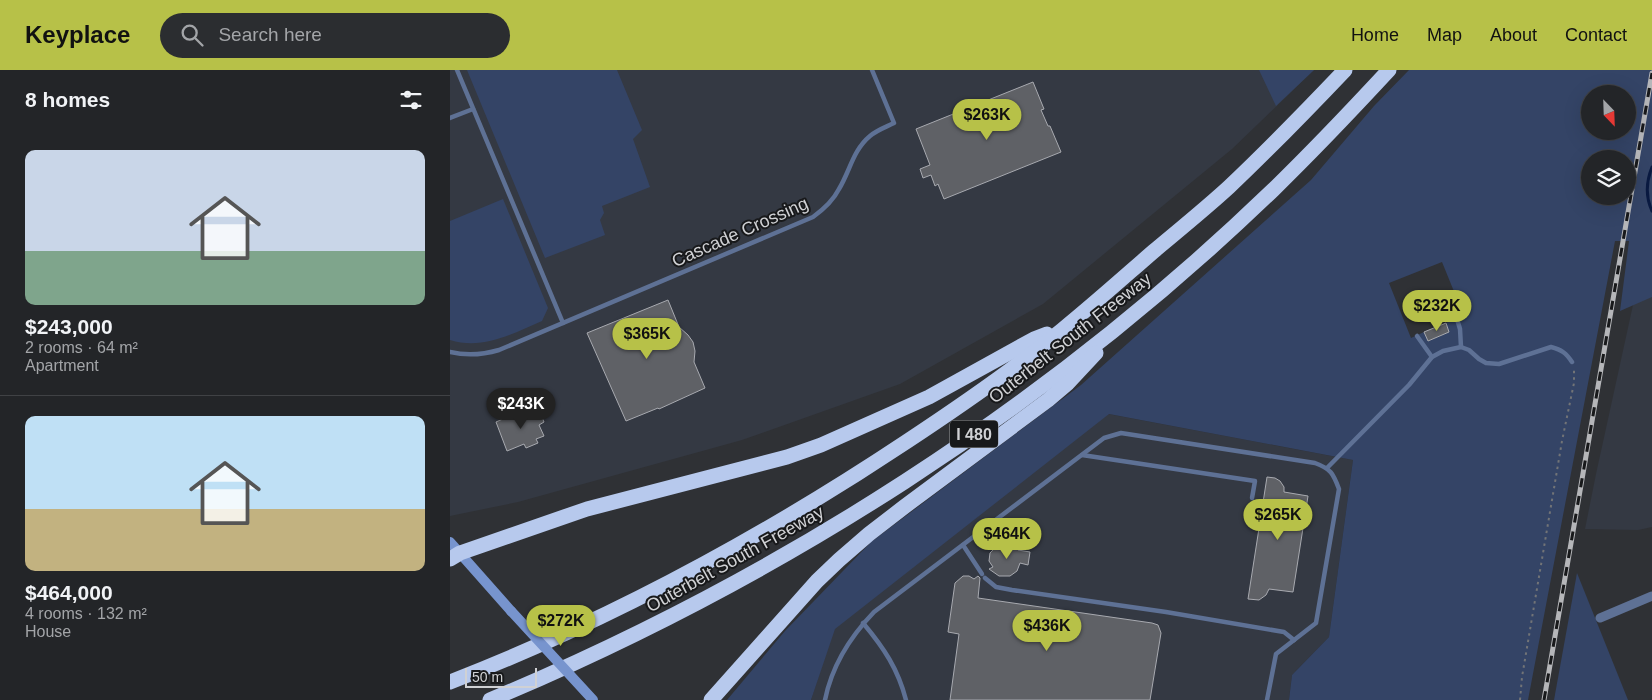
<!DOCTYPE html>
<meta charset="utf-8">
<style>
body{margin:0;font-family:Helvetica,sans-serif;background:#2b2d30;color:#f1f3f6;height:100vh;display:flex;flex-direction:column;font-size:19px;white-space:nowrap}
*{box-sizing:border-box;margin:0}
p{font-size:16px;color:#a3a5a8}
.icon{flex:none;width:28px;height:28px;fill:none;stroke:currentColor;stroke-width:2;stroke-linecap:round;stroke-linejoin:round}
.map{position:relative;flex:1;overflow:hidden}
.panel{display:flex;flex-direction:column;background:#232528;width:450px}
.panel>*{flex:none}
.needle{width:32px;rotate:157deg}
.fabs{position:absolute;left:1131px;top:15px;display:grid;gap:10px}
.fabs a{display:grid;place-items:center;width:55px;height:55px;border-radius:50%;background:#232528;box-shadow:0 5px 20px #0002,0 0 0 1px #404245;font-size:25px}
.scale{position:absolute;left:15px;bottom:12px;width:72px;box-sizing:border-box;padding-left:5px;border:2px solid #d0d1d4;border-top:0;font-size:14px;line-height:18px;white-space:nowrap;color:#d0d1d4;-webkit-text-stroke:4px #18191b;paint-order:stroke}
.price{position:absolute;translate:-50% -42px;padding:0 11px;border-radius:18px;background:#b7c148;color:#111;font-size:16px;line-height:32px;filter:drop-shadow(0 1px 2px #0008)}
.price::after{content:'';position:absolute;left:50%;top:30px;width:15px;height:11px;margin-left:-8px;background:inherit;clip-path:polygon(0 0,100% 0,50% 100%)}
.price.selected{background:#222;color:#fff}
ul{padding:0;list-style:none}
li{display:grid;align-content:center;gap:10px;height:265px;padding:0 25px}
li+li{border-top:1px solid #404245}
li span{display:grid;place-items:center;height:155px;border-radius:10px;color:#555}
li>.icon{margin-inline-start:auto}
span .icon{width:90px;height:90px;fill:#fffc;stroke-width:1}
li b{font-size:21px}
h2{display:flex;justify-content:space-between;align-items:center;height:60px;padding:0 25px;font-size:21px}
header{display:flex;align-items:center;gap:30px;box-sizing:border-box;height:70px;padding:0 25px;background:#b7c148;color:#111}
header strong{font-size:24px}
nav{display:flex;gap:28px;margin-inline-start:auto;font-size:18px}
.search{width:350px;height:45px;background:#2b2d30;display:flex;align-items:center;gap:12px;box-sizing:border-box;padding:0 18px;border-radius:28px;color:#a3a5a8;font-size:19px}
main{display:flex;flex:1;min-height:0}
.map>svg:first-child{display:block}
</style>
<header>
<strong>Keyplace</strong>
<div class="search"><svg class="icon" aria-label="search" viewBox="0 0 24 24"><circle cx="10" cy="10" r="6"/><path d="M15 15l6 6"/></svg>Search here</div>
<nav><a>Home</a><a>Map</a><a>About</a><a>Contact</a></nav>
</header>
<main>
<section class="panel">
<h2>8 homes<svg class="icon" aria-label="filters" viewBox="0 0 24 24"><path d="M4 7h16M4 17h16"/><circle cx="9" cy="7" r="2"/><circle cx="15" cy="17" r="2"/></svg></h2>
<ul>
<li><span style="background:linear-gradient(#c9d6e8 65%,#7fa58c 0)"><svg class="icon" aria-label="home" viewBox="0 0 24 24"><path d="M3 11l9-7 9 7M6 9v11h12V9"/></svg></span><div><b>$243,000</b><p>2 rooms · 64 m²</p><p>Apartment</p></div></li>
<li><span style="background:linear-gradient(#bfe0f5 60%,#c2b280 0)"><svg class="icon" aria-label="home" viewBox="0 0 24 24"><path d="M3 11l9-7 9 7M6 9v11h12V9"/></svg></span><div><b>$464,000</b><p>4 rooms · 132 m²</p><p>House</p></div></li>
</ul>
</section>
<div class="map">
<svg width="1202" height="630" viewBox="0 0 1202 630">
<rect width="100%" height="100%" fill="#2f3135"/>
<!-- built -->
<g fill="#343943">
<path d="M0,0H864L782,79L593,234L450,314L292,370L68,432L0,446Z"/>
<path d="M1202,170V457L1188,460L1135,459L1146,404L1197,171Z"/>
<path d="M658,344L903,390L879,567L842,605L839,630H361L384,559Z"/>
</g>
<!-- green -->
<g fill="#344466" fill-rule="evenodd">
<path d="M17,0H167L192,60L183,69L200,117L152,136L154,143L150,150L155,165L95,188Z"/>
<path d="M809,0H864L826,36Z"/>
<path d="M959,0H1202V227L1170,241L1179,171H1165L1078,630H839L842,605L879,567L903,390L659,344L385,559L361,630H277L335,561L421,472L631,315L861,110L924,36ZM1140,24H1178V61H1140ZM1140,89H1178V126H1140ZM992,192L1014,246L996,253L999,262L978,271L974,262L961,268L939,213Z"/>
<path d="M53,129L98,238L92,251C62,264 33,280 0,270V151Z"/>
<path d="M1127,503L1178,630H1104Z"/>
</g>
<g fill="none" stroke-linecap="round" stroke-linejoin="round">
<!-- stream -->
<path stroke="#0a1a41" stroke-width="3" d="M1202,97C1196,112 1195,126 1202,141"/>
</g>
<!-- building -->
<g fill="#5f6166" stroke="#a8aab0">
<path d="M583,12L594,39L591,40L598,56H600L611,82L494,129L488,114L485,116L481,105L473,108L470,99L480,95L466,59Z"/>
<path d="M218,230L229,257L238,265L243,272L245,281L244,292L255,318L209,339L208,338L176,351L137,263Z"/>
<path d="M996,253L999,262L978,271L974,262Z"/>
<path d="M83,339L84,342L89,340L94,352L89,355L94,366L86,369L88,373L76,378L74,374L57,381L46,352L64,344L66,347Z"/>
<path d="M817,407L825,408L830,411L834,417V422L858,426L843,522L819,519L816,525L809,530L798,529Z"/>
<path d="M555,473L564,475L568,480L580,482L578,495L570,493L567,501L560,506H549L539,499L543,497L539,491L540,483L547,476Z"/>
<path d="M513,506H519L524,509L528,506L530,508L528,528L702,553L708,555L711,563L700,630H500L509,564L498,562L505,513Z"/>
</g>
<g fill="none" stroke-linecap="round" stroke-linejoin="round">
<!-- path -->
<path stroke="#727477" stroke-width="2" stroke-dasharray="2.5 4" stroke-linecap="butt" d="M1070,630L1072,607L1112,371L1124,313V297"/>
<!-- service -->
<g stroke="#5e7195" stroke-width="4.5">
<path d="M7,0L113,253"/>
<path d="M0,48L23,39"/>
<path d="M1007,249L1010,259L1011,277"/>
<path d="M967,266L982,287"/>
<path d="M0,282C17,286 32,285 49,280L363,147C374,139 383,131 389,119C400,101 403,80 420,66C427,60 436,57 444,53L422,0"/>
<path d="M632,385L805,411L802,428"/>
<path d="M877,398L959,315L982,287L993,281L1011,277L1019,280L1029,289L1036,293L1049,294L1101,277C1112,280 1116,283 1122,292"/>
<path d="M513,475L532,504"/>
<path d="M535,508L546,517L562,520L716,542L834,562L844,570"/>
<path d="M413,553C434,578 448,599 456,630"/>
<path d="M375,630C382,595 400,567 424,542L654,368L671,363L865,393C881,399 883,403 889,419L866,553L826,584L817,630"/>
</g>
<!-- minor -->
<path stroke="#5e7195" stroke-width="9" d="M1150,548L1202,526"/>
<!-- secondary -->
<path stroke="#7794ce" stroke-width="10" d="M0,472L61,541"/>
<!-- motorway -->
<g stroke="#b7c9ed" stroke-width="15">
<path d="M0,489L10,483L137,439L337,387L371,375L479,327L584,269L597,264"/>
<path d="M0,612C160,550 313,467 456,372C509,337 563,300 612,260C644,234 674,207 704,181C729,160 755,139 779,117C819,79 857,40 895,0"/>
<path d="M40,630C329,509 597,338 823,120C863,81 901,41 939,0"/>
<path d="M261,630L367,511L389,490L419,464L454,437L598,330L618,313L646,283"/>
</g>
<!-- rail casing -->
<g stroke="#b5b6b9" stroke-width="5">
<path id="rail" d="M1094,630L1202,3"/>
</g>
<!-- rail -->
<use href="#rail" stroke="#18191b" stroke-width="3" stroke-dasharray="9" stroke-linecap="butt"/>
<!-- secondary-bridge -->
<path stroke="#7794ce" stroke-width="10" d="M61,541L143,630"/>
</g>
<g text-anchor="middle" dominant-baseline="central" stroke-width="4" stroke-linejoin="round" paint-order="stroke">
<!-- shield labels -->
<rect fill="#18191b" stroke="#999a9c" stroke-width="1" x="500" y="350.5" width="48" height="27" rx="4"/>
<g font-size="16" font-weight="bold" fill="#d0d1d4">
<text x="524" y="364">I 480</text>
</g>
<!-- street labels -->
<g font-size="18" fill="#d0d1d4" stroke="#18191b">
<text transform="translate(290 162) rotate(-24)">Cascade Crossing</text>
<text transform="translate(620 268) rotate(-38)">Outerbelt South Freeway</text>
<text transform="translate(285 489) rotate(-29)">Outerbelt South Freeway</text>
</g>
</g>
</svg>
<div class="fabs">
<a><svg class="needle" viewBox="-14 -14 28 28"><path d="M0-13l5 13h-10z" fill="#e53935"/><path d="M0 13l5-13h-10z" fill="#a3a5a8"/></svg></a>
<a><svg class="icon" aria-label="layers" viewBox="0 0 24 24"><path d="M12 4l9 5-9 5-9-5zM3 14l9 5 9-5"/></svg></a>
</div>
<div class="scale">50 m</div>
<b class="price" style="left:537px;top:71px">$263K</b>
<b class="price" style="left:987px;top:262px">$232K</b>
<b class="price" style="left:197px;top:290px">$365K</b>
<b class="price selected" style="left:71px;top:360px">$243K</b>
<b class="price" style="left:828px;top:471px">$265K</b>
<b class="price" style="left:557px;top:490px">$464K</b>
<b class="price" style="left:111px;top:577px">$272K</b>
<b class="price" style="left:597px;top:582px">$436K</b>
</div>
</main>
